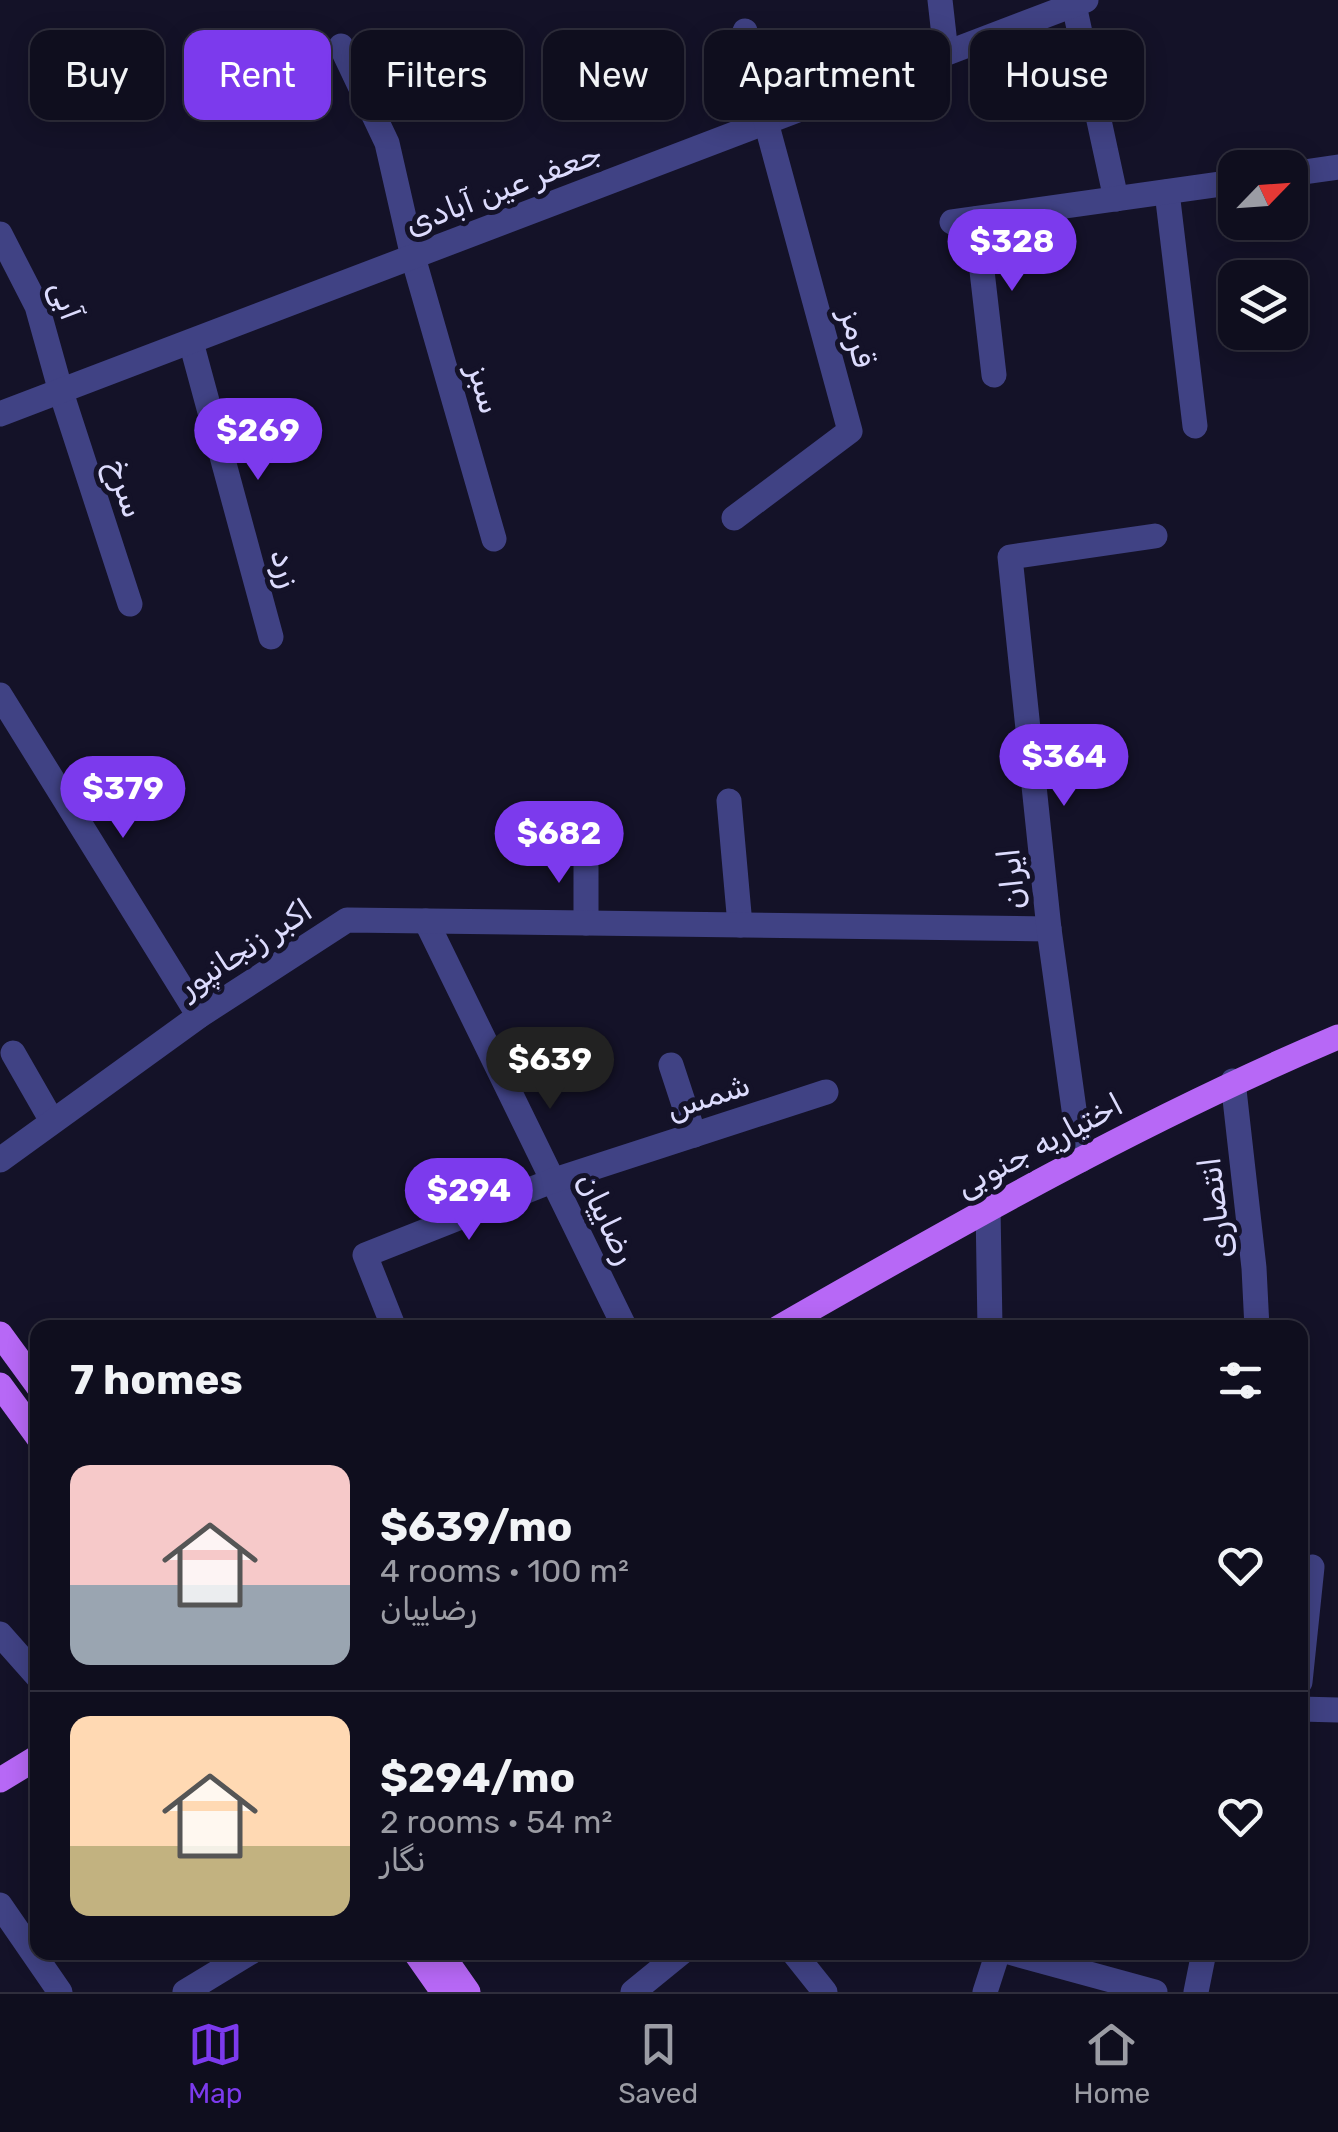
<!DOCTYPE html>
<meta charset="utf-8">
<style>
body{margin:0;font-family:Rubik,Cairo,sans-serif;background:#1d1c2b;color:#f1f3f6;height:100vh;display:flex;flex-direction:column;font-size:38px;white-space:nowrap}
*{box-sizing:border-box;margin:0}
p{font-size:32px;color:#9b9ca4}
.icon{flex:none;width:55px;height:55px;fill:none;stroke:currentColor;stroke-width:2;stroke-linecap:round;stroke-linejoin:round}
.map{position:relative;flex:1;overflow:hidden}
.drawer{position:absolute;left:30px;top:1320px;width:1278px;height:640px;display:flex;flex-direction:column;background:#0f0e1e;border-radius:20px;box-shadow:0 5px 25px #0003,0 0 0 2px #2f2e3c}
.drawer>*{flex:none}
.top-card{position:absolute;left:30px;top:30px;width:1280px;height:90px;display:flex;gap:20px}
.needle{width:65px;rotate:65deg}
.fabs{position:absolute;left:1218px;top:150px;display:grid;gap:20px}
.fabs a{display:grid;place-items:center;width:90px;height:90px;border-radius:20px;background:#0f0e1e;box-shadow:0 5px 25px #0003,0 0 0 2px #2f2e3c;font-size:50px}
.price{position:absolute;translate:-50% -85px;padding:0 22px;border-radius:35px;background:#7c3aed;color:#fff;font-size:32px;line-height:65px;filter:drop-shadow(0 2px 5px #0008)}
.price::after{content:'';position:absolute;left:50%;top:60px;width:30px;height:22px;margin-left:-15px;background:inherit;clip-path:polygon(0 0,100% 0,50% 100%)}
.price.selected{background:#222;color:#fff}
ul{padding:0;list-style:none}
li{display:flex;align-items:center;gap:30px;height:250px;padding:0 40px}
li+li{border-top:2px solid #2f2e3c}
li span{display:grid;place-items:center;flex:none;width:280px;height:200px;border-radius:20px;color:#555}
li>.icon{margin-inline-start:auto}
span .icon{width:120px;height:120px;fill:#fffc;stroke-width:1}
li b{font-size:42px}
h2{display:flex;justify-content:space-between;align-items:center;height:120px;padding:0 40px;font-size:42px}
.pill{padding:0 35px;border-radius:20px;background:#0f0e1e;box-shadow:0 5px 25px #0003,0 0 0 2px #2f2e3c;font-size:35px;line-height:90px}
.pill.selected{background:#7c3aed;color:#fff}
.tabs{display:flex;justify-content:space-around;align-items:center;height:140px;border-top:2px solid #2f2e3c;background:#0f0e1e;font-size:28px;color:#9b9ca4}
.tabs a{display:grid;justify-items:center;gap:5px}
.tabs .selected{color:#7c3aed}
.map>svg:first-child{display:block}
</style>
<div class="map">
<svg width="1338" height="1992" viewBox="0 0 1338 1992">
<rect width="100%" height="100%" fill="#141228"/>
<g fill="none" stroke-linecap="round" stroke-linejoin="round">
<!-- minor -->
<g stroke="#404284" stroke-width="25">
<path d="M940,0L946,53"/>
<path d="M1074,5L1116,199"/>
<path d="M341,46L387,143L413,257L494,539"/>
<path d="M1290,174L1338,167"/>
<path d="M1167,192L1195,426"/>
<path d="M976,219L994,375"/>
<path d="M952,222L1235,182"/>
<path d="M0,234L37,306L61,392L130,604"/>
<path d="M191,342L271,637"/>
<path d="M0,414L1086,0"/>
<path d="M734,518L850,431L766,122L745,31"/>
<path d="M0,695L199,1016"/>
<path d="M729,801L740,925"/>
<path d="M426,921L625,1328"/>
<path d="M586,923V848"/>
<path d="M13,1053L52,1121"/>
<path d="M671,1065L694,1135"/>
<path d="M1233,1081L1254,1268L1257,1328"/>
<path d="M0,1160L199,1016L347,920L1049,929"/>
<path d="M1081,1160L1049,929L1010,557L1155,536"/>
<path d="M988,1207L990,1328"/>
<path d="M394,1328L365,1255L552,1181L826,1092"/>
<path d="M0,1634L38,1677"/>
<path d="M1300,1682L1312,1567"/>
<path d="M1300,1709L1338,1710"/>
<path d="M0,1905L60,1992"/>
<path d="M793,1952L825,1992"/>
<path d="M1009,1952L1155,1992"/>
<path d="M185,1992L251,1952"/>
<path d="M633,1992L682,1952"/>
<path d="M985,1992L998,1952"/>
<path d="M1196,1992L1204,1952"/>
</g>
<!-- major -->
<g stroke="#b768f6" stroke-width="25">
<path d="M778,1328C961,1223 1144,1119 1338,1037"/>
<path d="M0,1334L38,1386"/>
<path d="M0,1385L38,1437"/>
<path d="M0,1780L38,1757"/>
<path d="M415,1952L443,1992"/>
<path d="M440,1952L468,1992"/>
</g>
</g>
<g text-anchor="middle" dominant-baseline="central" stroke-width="10" stroke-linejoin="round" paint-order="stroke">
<!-- street labels -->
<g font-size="32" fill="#dcdbfd" stroke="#141228">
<text transform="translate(503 188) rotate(-21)">جعفر عین آبادی</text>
<text transform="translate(66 300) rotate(69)">آبی</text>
<text transform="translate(858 338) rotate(75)">قرمز</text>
<text transform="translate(485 389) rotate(74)">سبز</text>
<text transform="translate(126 488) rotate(72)">سرخ</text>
<text transform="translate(286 568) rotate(75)">زرد</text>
<text transform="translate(1011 879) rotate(-96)">ایران</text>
<text transform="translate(245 948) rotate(-33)">اکبر زنجانپور</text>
<text transform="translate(708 1096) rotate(-18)">شمس</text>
<text transform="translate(1039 1145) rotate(-28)">اختیاریه جنوبی</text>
<text transform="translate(1215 1208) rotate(-97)">انتصاری</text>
<text transform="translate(607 1218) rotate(64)">رضاییان</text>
</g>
</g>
</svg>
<div class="fabs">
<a><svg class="needle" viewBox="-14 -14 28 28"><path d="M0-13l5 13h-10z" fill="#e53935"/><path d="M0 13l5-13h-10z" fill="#9b9ca4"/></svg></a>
<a><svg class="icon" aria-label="layers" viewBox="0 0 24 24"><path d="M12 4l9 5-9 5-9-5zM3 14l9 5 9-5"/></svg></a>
</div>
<b class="price" style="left:1012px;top:294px">$328</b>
<b class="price" style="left:258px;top:483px">$269</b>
<b class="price" style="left:1064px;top:809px">$364</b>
<b class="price" style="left:123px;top:841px">$379</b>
<b class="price" style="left:559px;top:886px">$682</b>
<b class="price selected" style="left:550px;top:1112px">$639</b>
<b class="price" style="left:469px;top:1243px">$294</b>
<div class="top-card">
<a class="pill">Buy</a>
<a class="pill selected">Rent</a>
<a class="pill">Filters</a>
<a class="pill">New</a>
<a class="pill">Apartment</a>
<a class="pill">House</a>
</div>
<section class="drawer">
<h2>7 homes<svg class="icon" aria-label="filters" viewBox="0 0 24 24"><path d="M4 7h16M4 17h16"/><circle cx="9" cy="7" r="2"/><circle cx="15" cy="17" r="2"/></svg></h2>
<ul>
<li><span style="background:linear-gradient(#f6c9c9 60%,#9aa5b1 0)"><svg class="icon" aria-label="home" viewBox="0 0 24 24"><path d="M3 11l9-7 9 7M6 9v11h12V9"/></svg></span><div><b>$639/mo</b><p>4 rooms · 100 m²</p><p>رضاییان</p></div><svg class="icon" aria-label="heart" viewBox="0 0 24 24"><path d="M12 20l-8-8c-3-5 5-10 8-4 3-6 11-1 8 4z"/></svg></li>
<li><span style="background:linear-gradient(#ffd9b3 65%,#c2b280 0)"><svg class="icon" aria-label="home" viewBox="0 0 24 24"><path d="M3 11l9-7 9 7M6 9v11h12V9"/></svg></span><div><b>$294/mo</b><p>2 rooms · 54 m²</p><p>نگار</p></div><svg class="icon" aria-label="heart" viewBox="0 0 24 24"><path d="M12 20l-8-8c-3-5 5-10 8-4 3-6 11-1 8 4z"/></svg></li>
</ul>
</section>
</div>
<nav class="tabs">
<a class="selected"><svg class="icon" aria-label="map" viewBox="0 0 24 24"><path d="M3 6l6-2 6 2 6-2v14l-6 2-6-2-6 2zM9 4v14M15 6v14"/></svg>Map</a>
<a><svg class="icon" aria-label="saved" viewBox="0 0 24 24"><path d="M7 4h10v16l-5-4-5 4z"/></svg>Saved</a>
<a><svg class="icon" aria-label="home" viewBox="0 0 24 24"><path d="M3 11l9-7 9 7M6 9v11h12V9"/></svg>Home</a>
</nav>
